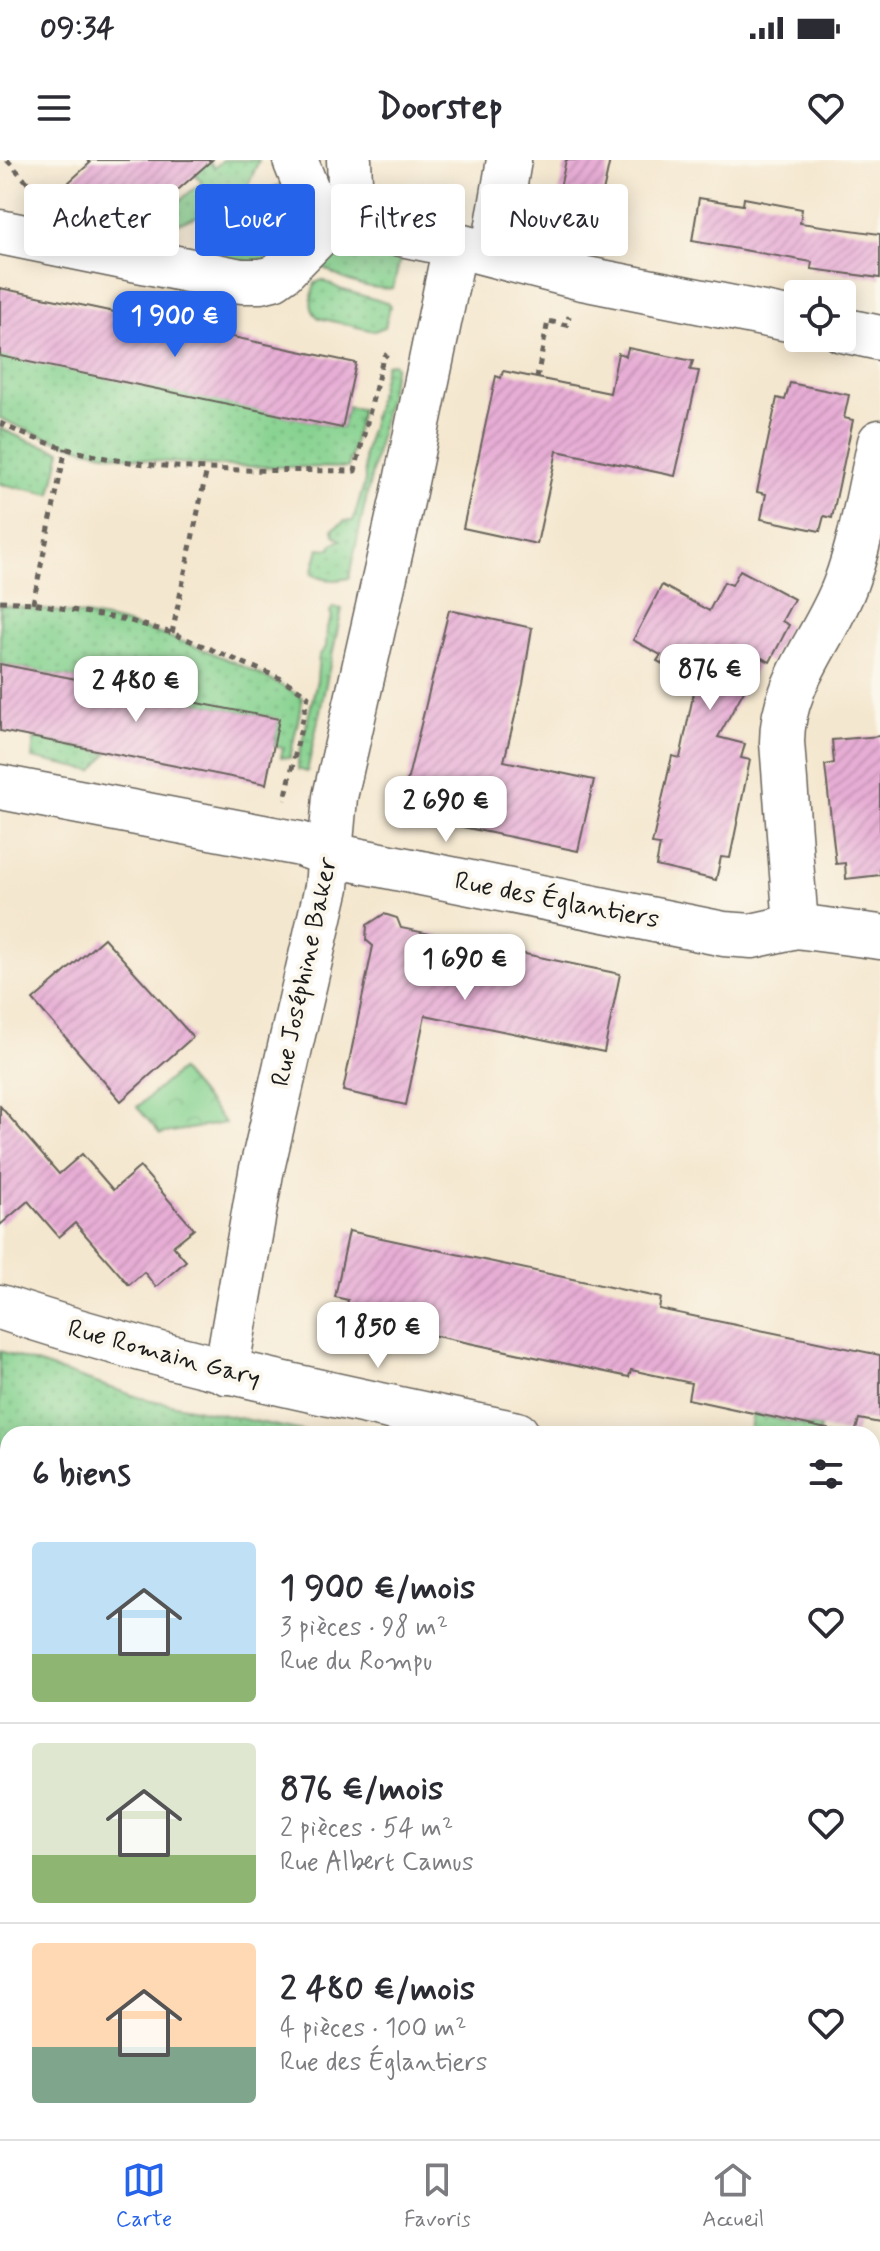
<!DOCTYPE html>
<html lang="fr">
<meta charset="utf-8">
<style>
body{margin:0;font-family:Mynerve,sans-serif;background:#f7f7f7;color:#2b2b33;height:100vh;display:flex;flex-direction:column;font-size:30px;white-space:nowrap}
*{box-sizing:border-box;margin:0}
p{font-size:26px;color:#7c7c81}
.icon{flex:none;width:44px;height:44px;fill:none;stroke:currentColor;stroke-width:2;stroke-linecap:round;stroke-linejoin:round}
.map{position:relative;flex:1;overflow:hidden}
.side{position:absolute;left:0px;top:1266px;width:880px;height:714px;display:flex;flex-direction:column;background:#fff;border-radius:24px 24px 0 0;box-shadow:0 4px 20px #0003}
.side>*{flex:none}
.top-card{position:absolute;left:24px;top:24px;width:832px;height:72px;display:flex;gap:16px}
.buttons{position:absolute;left:784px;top:120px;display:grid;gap:16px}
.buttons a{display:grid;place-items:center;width:72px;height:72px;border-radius:8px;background:#fff;box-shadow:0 4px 20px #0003;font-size:40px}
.price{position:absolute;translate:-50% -68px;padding:0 18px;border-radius:16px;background:#fff;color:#222;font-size:26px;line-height:52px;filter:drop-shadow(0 2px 4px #0008)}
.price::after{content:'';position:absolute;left:50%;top:48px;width:24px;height:18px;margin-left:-12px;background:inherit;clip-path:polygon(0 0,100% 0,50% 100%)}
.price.active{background:#2563eb;color:#fff}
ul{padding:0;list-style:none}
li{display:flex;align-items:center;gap:24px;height:200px;padding:0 32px}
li+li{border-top:2px solid #e1e1e2}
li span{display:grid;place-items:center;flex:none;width:224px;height:160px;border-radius:8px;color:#555}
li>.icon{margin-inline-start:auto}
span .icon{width:96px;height:96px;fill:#fffc;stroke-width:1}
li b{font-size:34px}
h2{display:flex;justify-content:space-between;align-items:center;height:96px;padding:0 32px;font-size:34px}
.chip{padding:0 28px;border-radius:8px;background:#fff;box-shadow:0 4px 20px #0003;font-size:28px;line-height:72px}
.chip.active{background:#2563eb;color:#fff}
.status{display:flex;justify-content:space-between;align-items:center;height:56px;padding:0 40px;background:#fff;direction:ltr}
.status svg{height:22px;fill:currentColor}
header{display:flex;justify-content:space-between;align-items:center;height:104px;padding:0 32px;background:#fff;font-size:36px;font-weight:700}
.tabs{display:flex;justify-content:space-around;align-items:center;height:112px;border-top:2px solid #e1e1e2;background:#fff;font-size:22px;color:#7c7c81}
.tabs a{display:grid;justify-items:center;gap:4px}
.tabs .active{color:#2563eb}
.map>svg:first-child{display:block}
</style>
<div class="status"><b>09:34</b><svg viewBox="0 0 49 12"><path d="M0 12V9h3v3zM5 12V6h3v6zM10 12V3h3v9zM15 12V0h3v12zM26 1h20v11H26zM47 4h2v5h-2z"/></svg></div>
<header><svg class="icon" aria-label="menu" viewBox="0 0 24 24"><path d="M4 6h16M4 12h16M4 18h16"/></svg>Doorstep<svg class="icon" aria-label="heart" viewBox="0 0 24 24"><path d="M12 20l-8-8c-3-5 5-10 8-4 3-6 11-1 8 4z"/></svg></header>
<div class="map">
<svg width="880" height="1979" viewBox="0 0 880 1979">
<defs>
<pattern id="grass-dots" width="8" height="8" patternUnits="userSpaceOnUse" patternTransform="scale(2)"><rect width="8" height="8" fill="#84d18e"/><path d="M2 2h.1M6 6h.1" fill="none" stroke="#71b37a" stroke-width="1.8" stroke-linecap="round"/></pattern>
<pattern id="forest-crowns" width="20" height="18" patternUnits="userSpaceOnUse" patternTransform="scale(2)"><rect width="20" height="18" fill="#6bb379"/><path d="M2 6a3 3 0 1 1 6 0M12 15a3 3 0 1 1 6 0" fill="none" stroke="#579162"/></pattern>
<pattern id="cemetery-stones" width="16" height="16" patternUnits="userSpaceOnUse" patternTransform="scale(2)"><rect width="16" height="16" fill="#84d18e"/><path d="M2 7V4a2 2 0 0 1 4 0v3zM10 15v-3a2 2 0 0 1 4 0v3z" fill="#71b37a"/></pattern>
<pattern id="park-crowns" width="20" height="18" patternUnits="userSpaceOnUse" patternTransform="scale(2)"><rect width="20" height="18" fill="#84d18e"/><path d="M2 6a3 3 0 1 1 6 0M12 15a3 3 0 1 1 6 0" fill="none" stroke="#71b37a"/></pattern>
<pattern id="building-hatch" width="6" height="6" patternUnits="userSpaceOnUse" patternTransform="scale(2)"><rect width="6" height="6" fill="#e7add5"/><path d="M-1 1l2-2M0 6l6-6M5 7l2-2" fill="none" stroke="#c694b6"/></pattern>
</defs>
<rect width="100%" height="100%" fill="#fbf7ec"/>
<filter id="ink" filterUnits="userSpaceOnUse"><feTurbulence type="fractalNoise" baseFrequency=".0125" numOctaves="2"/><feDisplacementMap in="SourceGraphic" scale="16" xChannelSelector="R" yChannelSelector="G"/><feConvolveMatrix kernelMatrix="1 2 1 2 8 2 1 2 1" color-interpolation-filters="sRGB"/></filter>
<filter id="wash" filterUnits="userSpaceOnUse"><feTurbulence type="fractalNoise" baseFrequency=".006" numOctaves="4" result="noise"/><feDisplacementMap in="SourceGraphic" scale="32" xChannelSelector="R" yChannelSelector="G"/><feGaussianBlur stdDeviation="1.8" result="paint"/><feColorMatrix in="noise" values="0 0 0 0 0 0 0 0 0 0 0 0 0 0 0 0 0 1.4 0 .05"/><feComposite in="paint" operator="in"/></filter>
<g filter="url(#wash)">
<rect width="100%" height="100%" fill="#f4e7cf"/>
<!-- grass -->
<g fill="url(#grass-dots)" stroke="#507655" stroke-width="2">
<path d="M209,0L214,8L223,0H259L241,42L155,71L44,48L52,34L66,20L89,44L110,26L132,50L147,35L165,53L202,22L195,15Z"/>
<path d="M285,23L291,52V68C278,63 264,56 258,43L266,30Z"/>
<path d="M238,62C254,63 266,74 275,88L270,102L212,105C216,86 218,68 238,62Z"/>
<path d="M353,83L402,91L393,128C370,131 335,119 319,103L335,87Z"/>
<path d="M322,120L340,129L388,143L390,146L385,167L374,171L319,158C307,149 312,137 315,123Z"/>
<path d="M0,193L342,268L347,247L361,249L348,308C233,305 106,312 0,258Z"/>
<path d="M393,203L395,206L349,418C336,421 325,421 312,414L319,388L331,389L332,384L341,380L334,375L333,369L345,361H353L365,321L364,295L386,204Z"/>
<path d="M0,268L28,281L61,291L51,334L0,324Z"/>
<path d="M0,445C42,450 86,453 127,464C187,481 250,506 303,538L290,598L281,597L283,588L274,586L278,559L0,504Z"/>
<path d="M333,447L342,449L307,612L298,609V600L317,520L319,496L326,487L327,467L332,457L330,452Z"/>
<path d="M34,578L108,593L93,611L32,598Z"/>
<path d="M0,1191L141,1238L317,1274H8V1288L0,1286Z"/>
<path d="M753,1254L820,1268L819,1274H749Z"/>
<path d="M872,1386L880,1388V1736L872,1734Z"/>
</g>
<!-- forest -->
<path fill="url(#forest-crowns)" stroke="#44684a" stroke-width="2" d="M0,1441L8,1443V1508L0,1506Z"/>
<!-- cemetery -->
<path fill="url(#cemetery-stones)" stroke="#507655" stroke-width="2" d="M0,1604L8,1606V1972H872V1830L880,1832V1979H0Z"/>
<!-- park -->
<path fill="url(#park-crowns)" stroke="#507655" stroke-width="2" d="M180,910L225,963L160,974L137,947Z"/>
<g id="blocks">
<!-- building -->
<g fill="url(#building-hatch)">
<path d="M87,0H212L164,42L153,29L132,50L110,26L89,44L69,22L90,3Z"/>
<path d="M566,0H610L596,64L554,56Z"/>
<path d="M699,38L743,45L744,38L802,49L800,63L880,74V118L811,109L812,102L692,81Z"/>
<path d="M0,128L356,203L342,268L0,196Z"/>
<path d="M628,188L693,201L690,210L699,211L675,316L557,291L537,384L463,368L496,216L501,218L503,211L610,233L618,193L626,196Z"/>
<path d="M790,223L849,235L844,258L853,260L832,358L824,356L820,371L761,359L766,334L757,332L777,238L785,240Z"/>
<path d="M740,410L794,439L782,461L789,465L770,502L762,498L718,577L745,584L741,598L750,600L730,698L721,697L716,720L656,706L660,685L652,684L672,596L680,598L696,522L657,501L661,495L633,480L662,425L709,451L724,422L732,425Z"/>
<path d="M449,450L532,468L523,524L504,601L594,620L578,691L415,657L403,638Z"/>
<path d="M0,504L279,559L266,624L0,571Z"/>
<path d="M880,576V715L846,719L845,703L836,704L825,605L834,603L832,580Z"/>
<path d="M384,754L397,758L401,768L620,814L604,892L425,855L406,945L343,931L373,786L366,780L367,765Z"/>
<path d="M104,778L193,877L121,941L33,840Z"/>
<path d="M0,946L59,1014L82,994L113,1030L140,1007L194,1069L173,1086L186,1101L156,1127L144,1112L129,1125L75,1063L59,1077L28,1041L0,1065Z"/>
<path d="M349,1071L661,1138L659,1149L880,1195V1263L859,1259L855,1274H850L688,1239L691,1223L631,1210L629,1217L422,1173L423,1170L345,1156L348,1140L335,1137Z"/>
</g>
</g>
</g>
<g filter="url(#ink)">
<use href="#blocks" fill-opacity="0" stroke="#68635b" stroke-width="2"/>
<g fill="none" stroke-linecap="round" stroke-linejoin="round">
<!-- highway-tunnel -->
<g stroke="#c9beab" stroke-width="44" stroke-dasharray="44 22" stroke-linecap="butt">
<path d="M0,1303L8,1305"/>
<path d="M0,1405L8,1407"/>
<path d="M872,1527L880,1529"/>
<path d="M872,1621L880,1623"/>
</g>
<!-- minor casing -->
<g stroke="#68635b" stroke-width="47">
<g id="minor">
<path d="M295,0L309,35L333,60L455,85L582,118L798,161"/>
<path d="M349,0L352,65"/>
<path d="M0,72L241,121H261L273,118L283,111L333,60"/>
<path d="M493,94L509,0"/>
<path d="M842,170L880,178"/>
<path d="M0,627L300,684L332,695L724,774L752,776L796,766L880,777"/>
<path d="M796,766L782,582C782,522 825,479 845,425C862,379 869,330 880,282"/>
<path d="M0,1147C169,1203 343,1237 517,1274"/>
<path d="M226,1212L261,1013L327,727L335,637L402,341L455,85"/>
<path d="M872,1350L880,1352"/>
<path d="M0,1561L8,1563"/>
<path d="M0,1658L8,1660"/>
<path d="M872,1787L880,1790"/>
<path d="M872,1881L880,1883"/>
<path d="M19,1979L21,1972"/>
<path d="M487,1979L488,1972"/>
</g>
</g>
<!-- path -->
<g stroke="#68635b" stroke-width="5" stroke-dasharray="6 6" stroke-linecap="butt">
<path d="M7,0L29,24"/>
<path d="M537,218L548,161L567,165L569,156"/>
<path d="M0,263C108,318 237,309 355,311L383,198L387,194"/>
<path d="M0,441L33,443L127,460L172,473L282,519L308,536L285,640"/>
<path d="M33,443L66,288"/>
<path d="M172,473L207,309"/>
<path d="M0,1896L8,1898"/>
<path d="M872,1941L880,1943"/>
<path d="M872,1967L880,1969"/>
<path d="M293,1972L320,1979"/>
<path d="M576,1972L591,1976"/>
<path d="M649,1972L672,1979"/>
<path d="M253,1979L255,1972"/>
<path d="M536,1979L538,1972"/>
<path d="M712,1979L714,1972"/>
<path d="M758,1979L759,1972"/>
<path d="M799,1979L800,1972"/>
<path d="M839,1979L841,1972"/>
</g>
<!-- minor -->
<use href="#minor" stroke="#fff" stroke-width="44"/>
</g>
</g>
<g text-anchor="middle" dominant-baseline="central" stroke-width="8" stroke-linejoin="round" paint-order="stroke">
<!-- street labels -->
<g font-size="26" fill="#1c1c1c" stroke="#fbf7ec">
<text transform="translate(557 741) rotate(11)">Rue des Églantiers</text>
<text transform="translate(305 812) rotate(-78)">Rue Joséphine Baker</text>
<text transform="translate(164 1194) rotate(15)">Rue Romain Gary</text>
</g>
</g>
</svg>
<div class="buttons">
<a><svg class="icon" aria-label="locate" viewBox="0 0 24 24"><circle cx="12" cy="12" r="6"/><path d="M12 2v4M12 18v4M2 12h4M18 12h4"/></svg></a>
</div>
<b class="price active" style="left:175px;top:199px">1 900 €</b>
<b class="price" style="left:710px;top:552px">876 €</b>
<b class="price" style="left:136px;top:564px">2 480 €</b>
<b class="price" style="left:446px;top:684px">2 690 €</b>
<b class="price" style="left:465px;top:842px">1 690 €</b>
<b class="price" style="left:378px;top:1210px">1 850 €</b>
<div class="top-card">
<a class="chip">Acheter</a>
<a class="chip active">Louer</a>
<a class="chip">Filtres</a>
<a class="chip">Nouveau</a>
</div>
<section class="side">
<h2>6 biens<svg class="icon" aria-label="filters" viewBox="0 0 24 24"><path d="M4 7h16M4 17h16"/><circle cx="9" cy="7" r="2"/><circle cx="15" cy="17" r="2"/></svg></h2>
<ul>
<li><span style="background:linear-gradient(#bfe0f5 70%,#8fb573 0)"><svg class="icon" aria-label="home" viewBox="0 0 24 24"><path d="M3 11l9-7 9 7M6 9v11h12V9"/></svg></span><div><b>1 900 €/mois</b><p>3 pièces · 98 m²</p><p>Rue du Rompu</p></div><svg class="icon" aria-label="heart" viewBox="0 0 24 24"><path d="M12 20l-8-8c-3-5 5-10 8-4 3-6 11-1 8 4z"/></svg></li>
<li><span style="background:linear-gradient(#dfe7d0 70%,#8fb573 0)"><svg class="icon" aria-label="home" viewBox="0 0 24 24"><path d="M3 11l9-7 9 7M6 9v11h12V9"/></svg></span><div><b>876 €/mois</b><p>2 pièces · 54 m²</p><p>Rue Albert Camus</p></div><svg class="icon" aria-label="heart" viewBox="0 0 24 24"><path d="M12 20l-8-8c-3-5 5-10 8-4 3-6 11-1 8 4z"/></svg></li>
<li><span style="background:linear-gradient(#ffd9b3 65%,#7fa58c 0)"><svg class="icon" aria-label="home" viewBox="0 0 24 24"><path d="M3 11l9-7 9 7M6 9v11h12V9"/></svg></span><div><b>2 480 €/mois</b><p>4 pièces · 100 m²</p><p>Rue des Églantiers</p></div><svg class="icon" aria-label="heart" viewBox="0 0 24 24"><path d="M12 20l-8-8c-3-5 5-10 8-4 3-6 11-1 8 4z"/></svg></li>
</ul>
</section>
</div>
<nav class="tabs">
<a class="active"><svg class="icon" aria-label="map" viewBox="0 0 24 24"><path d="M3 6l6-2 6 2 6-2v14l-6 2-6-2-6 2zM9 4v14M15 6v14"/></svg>Carte</a>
<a><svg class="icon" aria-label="saved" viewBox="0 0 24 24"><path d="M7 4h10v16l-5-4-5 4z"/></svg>Favoris</a>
<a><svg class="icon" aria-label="home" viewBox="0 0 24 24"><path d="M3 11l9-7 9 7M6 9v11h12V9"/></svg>Accueil</a>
</nav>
